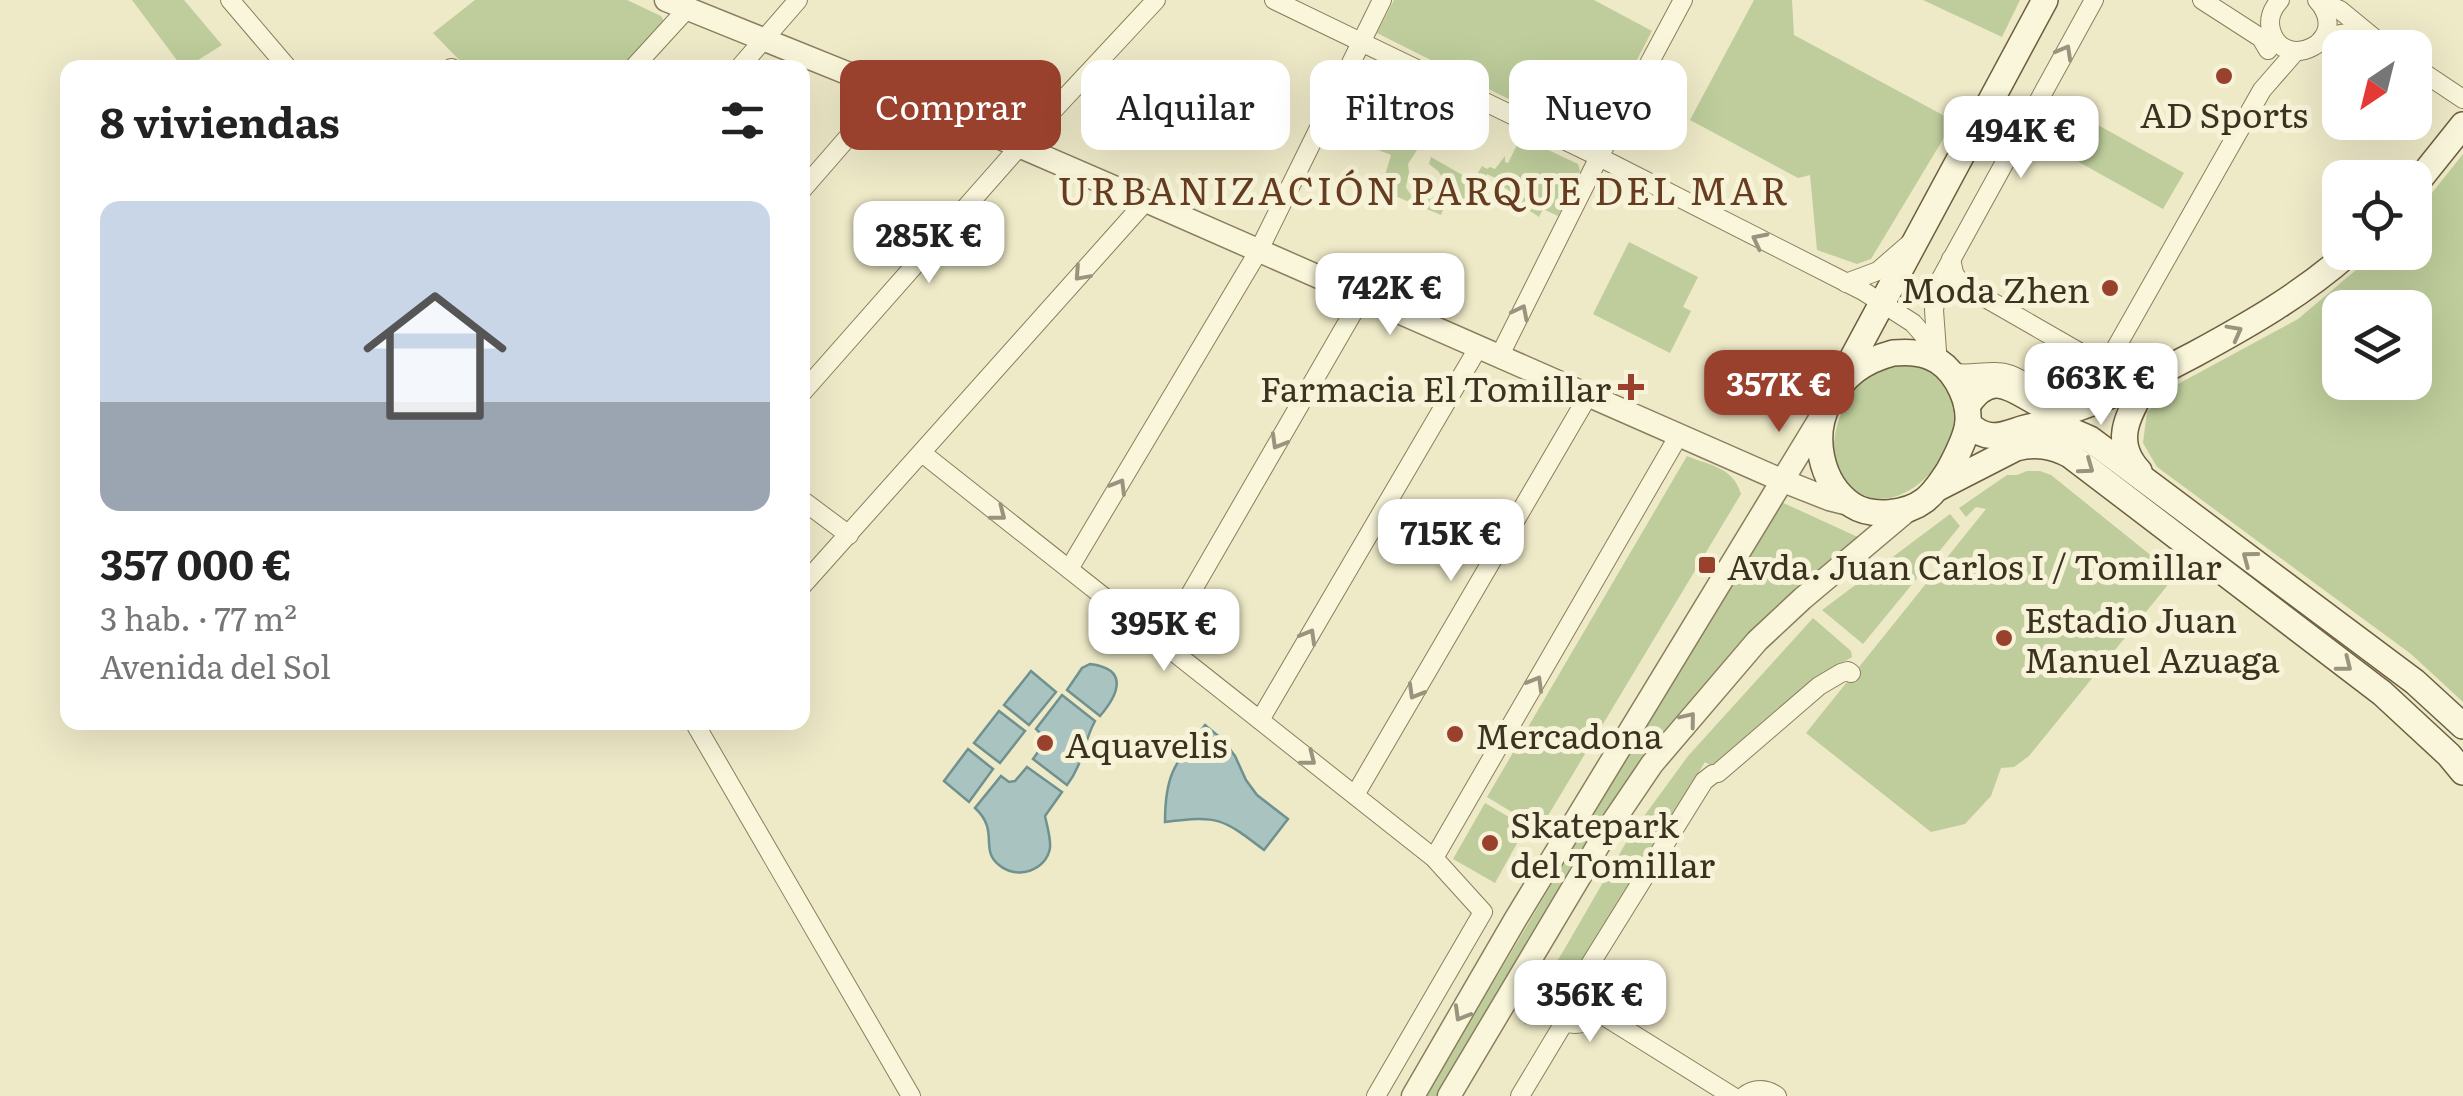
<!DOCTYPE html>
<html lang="es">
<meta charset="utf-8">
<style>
body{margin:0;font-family:Literata,serif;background:#f2f2f2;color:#222;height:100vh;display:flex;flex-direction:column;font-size:38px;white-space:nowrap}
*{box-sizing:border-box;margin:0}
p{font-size:32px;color:#767676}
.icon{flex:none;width:55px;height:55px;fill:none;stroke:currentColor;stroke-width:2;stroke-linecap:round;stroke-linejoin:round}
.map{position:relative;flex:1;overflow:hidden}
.side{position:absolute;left:60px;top:60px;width:750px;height:670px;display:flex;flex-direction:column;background:#fff;border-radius:20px;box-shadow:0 10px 40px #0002}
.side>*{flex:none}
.hud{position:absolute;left:840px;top:60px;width:950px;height:90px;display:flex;gap:20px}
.needle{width:65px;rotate:215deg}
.controls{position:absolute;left:2322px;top:30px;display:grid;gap:20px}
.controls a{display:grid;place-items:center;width:110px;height:110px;border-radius:20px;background:#fff;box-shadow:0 10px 40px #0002;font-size:50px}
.price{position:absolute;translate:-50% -85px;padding:0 22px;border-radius:20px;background:#fff;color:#222;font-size:32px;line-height:65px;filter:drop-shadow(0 2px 5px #0008)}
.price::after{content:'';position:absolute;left:50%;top:60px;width:30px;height:22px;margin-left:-15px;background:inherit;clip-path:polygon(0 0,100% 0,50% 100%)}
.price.selected{background:#99412d;color:#fff}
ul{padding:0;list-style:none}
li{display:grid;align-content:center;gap:20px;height:530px;padding:0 40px}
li+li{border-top:2px solid #e0e0e0}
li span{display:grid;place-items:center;height:310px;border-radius:20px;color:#555}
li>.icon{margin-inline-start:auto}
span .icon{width:180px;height:180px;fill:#fffc;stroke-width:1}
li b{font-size:42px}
h2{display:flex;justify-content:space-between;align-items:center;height:120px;padding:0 40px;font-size:42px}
.pill{padding:0 35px;border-radius:20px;background:#fff;box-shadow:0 10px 40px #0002;font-size:35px;line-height:90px}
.pill.selected{background:#99412d;color:#fff}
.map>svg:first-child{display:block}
</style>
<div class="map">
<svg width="2463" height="1096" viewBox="0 0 2463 1096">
<rect width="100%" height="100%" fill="#eeeac8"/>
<!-- green -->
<g fill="#becd9b" fill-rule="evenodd">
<path d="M132,0H184L222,45L187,67H182Z"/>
<path d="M475,0H627L661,16L664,21L623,67H466L433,33Z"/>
<path d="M1394,0H1594L1652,31L1594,142L1377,33Z"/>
<path d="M1754,0H1792L1794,35L1954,121L1871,259L1857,264L1817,250L1810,175L1798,178L1690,120Z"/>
<path d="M1923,0H2020L2002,37Z"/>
<path d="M2073,111L2184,173L2163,209L2052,147Z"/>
<path d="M1377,136L1395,147L1402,143L1417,150L1408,164L1409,172L1406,187C1411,198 1421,202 1433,198L1442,186L1446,188L1448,186L1438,171L1429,164L1431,157L1473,181L1482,166L1487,169L1490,167L1495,169L1505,156V162L1508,163L1521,137L1578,164L1580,171L1558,216L1543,209L1539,217L1530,211L1528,213L1524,210L1525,208L1510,199L1512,193L1504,187V182L1487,174L1481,190L1477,188L1472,201L1475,206L1473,207L1449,196L1441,215L1395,196L1396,192L1389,189L1386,192H1384L1390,178L1385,175L1391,155L1373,148Z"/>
<path d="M2463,154V702L2411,654L2157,467L2143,443L2147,412L2178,384L2298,319L2376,253L2415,252V214ZM2340,308H2415V382H2340Z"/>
<path d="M1629,242L1698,277L1683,307L1691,311L1670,353L1593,314Z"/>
<path d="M1907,360C1916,363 1928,365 1936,371C1998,419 1901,545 1844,481C1818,452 1846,383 1877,368C1886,364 1898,362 1907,360Z"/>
<path d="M1687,456C1711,466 1733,467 1741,494L1540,829L1487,797Z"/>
<path d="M2027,471H2040L2051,475L2153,557L2164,574L2167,586L2029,756L2014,767L2001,768L1991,796L1965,824L1931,832L1806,733L1986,509L1976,507L1966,517L1959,508L2007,475H2017Z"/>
<path d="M1779,501L1860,538L1613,803L1437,1096H1426Z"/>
<path d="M1950,514L1960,526L1863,644L1822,610Z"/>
<path d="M1813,618L1851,651L1852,657L1823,674L1715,768L1705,762L1578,967L1555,980L1547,998L1538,1000L1526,1025L1519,1019L1561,955L1631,834L1688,756Z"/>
<path d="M1485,803L1526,827L1495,883L1453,859Z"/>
</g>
<!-- water -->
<g fill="#a9c3c0" stroke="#6f918f" stroke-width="2.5">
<path d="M1090,664C1130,669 1118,695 1100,716L1067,690L1082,668Z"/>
<path d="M1031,671L1056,692L1029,725L1004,705Z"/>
<path d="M1062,695L1095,721C1083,743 1083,765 1067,785L1033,759L1043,745L1042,735L1036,729Z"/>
<path d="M999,711L1025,731L1000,763L974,743Z"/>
<path d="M1205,725L1222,739L1235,756L1246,780L1257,795L1288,819L1264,850C1222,818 1218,815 1165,822C1165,772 1176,763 1205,725Z"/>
<path d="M968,749L993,769L969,802L944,781Z"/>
<path d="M1027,767L1062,792L1045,816C1047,826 1051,838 1050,848C1046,871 1017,880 999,865C979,849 1000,831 975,808L1001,776L1009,782L1015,781Z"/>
</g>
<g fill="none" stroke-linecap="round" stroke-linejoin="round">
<!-- minor casing -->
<g stroke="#8b7e5d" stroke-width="20">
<g id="minor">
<path d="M230,0L288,68"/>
<path d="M1274,0L1599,157L1863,291L1913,323L1926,338L1938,361"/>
<path d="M2202,0L2261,38L2268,50"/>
<path d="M2280,0C2272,9 2268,18 2271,30C2283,74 2354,41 2317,0"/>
<path d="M2318,1L2340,10L2385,47"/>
<path d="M2322,39C2341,32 2355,30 2373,40"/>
<path d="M2415,67L2463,99"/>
<path d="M451,68H452"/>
<path d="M633,68L687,9"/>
<path d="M739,68L798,0"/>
<path d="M802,190L889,90"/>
<path d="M1951,259L1954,273L1961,284L2081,353L2090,357L2104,356"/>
<path d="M1846,283L1878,271L1909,244"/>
<path d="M1937,351L1934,310L1939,282L2094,0"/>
<path d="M1499,357L1599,157L1683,0"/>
<path d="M1950,372C1966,376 1981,371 1997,372C2012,372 2022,382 2035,386C2059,393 2082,376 2099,361"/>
<path d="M802,393L1019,147L1156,0"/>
<path d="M2060,405C2082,397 2096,379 2109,360L2262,90L2296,51"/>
<path d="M922,453L1434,858L1483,912L1376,1096"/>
<path d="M802,500L849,535"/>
<path d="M1069,569L1258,252L1382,0"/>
<path d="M802,586L1146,201"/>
<path d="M1162,643L1362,297"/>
<path d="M1260,720L1478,348"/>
<path d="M694,722L911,1096"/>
<path d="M1355,795L1588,396"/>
<path d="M1434,858L1679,435"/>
<circle cx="1575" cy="1001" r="23"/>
<path d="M1581,979L1704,781L1713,774L1718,773L1819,686L1841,673L1848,671L1851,673"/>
<path d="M1596,1011L1732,1096"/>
<path d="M1520,1096L1565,1021"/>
<path d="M1744,1096C1754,1088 1766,1088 1777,1096"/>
</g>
</g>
<!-- tertiary casing -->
<g stroke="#8b7e5d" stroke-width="25">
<g id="tertiary">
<path d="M666,0L889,90L1146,201L1781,480L1829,499L1853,505"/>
<path d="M1413,1096L1515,920L1821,417"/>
<path d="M1449,1096L1608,829L1652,764L1757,641L1802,599L1909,509"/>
</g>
</g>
<!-- secondary casing -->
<g stroke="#6d5f40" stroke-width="28">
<g id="secondary">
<path d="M2415,185L2463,125"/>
<path d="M1893,353C1909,352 1924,352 1938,361C1958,374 1972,405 1967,428C1964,442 1956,457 1949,470C1942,481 1935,492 1925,500C1907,514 1872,518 1852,505C1820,483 1811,435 1829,402C1844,375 1863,361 1893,353Z"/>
<path d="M1844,378L1852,359L2045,0"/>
<path d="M1967,406C2003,351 2032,423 2075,409C2117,395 2157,374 2195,354C2252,323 2301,295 2350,252"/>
<path d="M1968,424C1996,450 2013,425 2044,425C2061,426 2075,432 2090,439L2415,682L2463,726"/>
<path d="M2139,471C2109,439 2132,410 2149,378"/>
<path d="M1936,489L2016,448C2036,443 2052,446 2070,455L2382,693L2449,755L2463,772"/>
</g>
</g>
<!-- minor -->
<use href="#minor" stroke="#f9f6db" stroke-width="18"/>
<!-- tertiary -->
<use href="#tertiary" stroke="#f9f6db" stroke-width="22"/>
<!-- secondary -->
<use href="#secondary" stroke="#f9f6db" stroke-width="25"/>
</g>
<!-- one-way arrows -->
<defs><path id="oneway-chevron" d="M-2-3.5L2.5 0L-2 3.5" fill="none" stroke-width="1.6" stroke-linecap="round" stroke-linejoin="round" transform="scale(2.5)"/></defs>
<g stroke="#9a947e">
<use href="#oneway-chevron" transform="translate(2065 52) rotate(-61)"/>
<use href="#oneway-chevron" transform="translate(1759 240) rotate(-153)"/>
<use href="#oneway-chevron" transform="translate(1081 274) rotate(132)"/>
<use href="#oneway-chevron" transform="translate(1521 312) rotate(-63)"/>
<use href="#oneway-chevron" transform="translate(2235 332) rotate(-28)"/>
<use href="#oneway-chevron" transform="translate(1278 442) rotate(120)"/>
<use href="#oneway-chevron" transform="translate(2087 467) rotate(36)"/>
<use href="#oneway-chevron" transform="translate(1119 486) rotate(-59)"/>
<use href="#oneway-chevron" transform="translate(999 514) rotate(38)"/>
<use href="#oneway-chevron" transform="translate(2249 558) rotate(-143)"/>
<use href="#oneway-chevron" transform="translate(1309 636) rotate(-60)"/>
<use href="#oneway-chevron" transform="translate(2345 665) rotate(38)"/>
<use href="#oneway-chevron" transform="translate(1536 683) rotate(-60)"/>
<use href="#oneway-chevron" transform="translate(1415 692) rotate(120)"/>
<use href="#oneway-chevron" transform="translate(1689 719) rotate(-51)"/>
<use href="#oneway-chevron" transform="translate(1309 759) rotate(38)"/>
<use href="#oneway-chevron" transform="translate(1461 1014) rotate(120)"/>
</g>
<!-- markers -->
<g fill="#99412d" stroke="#f6f3d8" stroke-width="4">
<circle cx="2224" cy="76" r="10"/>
<circle cx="2110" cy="288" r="10"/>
<path d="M1626 372h10v10h10v10h-10v10h-10v-10h-10v-10h10z"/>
<rect x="1697" y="555" width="20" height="20" rx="5"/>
<circle cx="2004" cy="638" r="10"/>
<circle cx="1455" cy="734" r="10"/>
<circle cx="1045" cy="743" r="10"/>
<circle cx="1490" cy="843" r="10"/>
</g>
<g text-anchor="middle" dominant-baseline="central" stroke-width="10" stroke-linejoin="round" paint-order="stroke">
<!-- poi labels -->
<g font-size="35" fill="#3b3220" stroke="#f6f3d8" text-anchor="start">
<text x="2224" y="113" text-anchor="middle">AD Sports</text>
<text x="2090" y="288" text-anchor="end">Moda Zhen</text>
<text x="1611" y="387" text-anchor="end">Farmacia El Tomillar</text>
<text x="1727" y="565">Avda. Juan Carlos I / Tomillar</text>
<text x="2024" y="618">Estadio Juan<tspan x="2024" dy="40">Manuel Azuaga</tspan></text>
<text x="1475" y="734">Mercadona</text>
<text x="1065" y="743">Aquavelis</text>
<text x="1510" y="823">Skatepark<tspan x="1510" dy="40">del Tomillar</tspan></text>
</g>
<!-- neighbourhood labels -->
<g font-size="38" letter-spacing="2.5" fill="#673c20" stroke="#f6f3d8">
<text x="1424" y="188">URBANIZACIÓN PARQUE DEL MAR</text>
</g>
</g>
</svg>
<div class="controls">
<a><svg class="needle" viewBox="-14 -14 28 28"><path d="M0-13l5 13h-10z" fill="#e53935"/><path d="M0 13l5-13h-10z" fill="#767676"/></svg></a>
<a><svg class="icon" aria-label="locate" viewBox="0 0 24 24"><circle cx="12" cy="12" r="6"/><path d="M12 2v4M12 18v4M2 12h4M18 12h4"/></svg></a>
<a><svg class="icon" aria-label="layers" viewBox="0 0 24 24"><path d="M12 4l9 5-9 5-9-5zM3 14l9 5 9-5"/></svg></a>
</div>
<b class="price" style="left:2021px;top:181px">494K €</b>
<b class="price" style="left:929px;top:286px">285K €</b>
<b class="price" style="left:1390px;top:338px">742K €</b>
<b class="price" style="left:2101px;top:428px">663K €</b>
<b class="price selected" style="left:1779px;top:435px">357K €</b>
<b class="price" style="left:1451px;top:584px">715K €</b>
<b class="price" style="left:1164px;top:674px">395K €</b>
<b class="price" style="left:1590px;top:1045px">356K €</b>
<div class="hud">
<a class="pill selected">Comprar</a>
<a class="pill">Alquilar</a>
<a class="pill">Filtros</a>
<a class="pill">Nuevo</a>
</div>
<section class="side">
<h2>8 viviendas<svg class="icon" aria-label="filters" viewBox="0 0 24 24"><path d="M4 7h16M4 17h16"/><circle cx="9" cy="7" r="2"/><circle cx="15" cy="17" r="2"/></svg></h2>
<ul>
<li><span style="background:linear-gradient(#c9d6e8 65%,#9aa5b1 0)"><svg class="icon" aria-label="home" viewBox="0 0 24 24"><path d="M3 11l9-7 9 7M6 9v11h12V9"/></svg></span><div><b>357 000 €</b><p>3 hab. · 77 m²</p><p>Avenida del Sol</p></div></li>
</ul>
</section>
</div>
